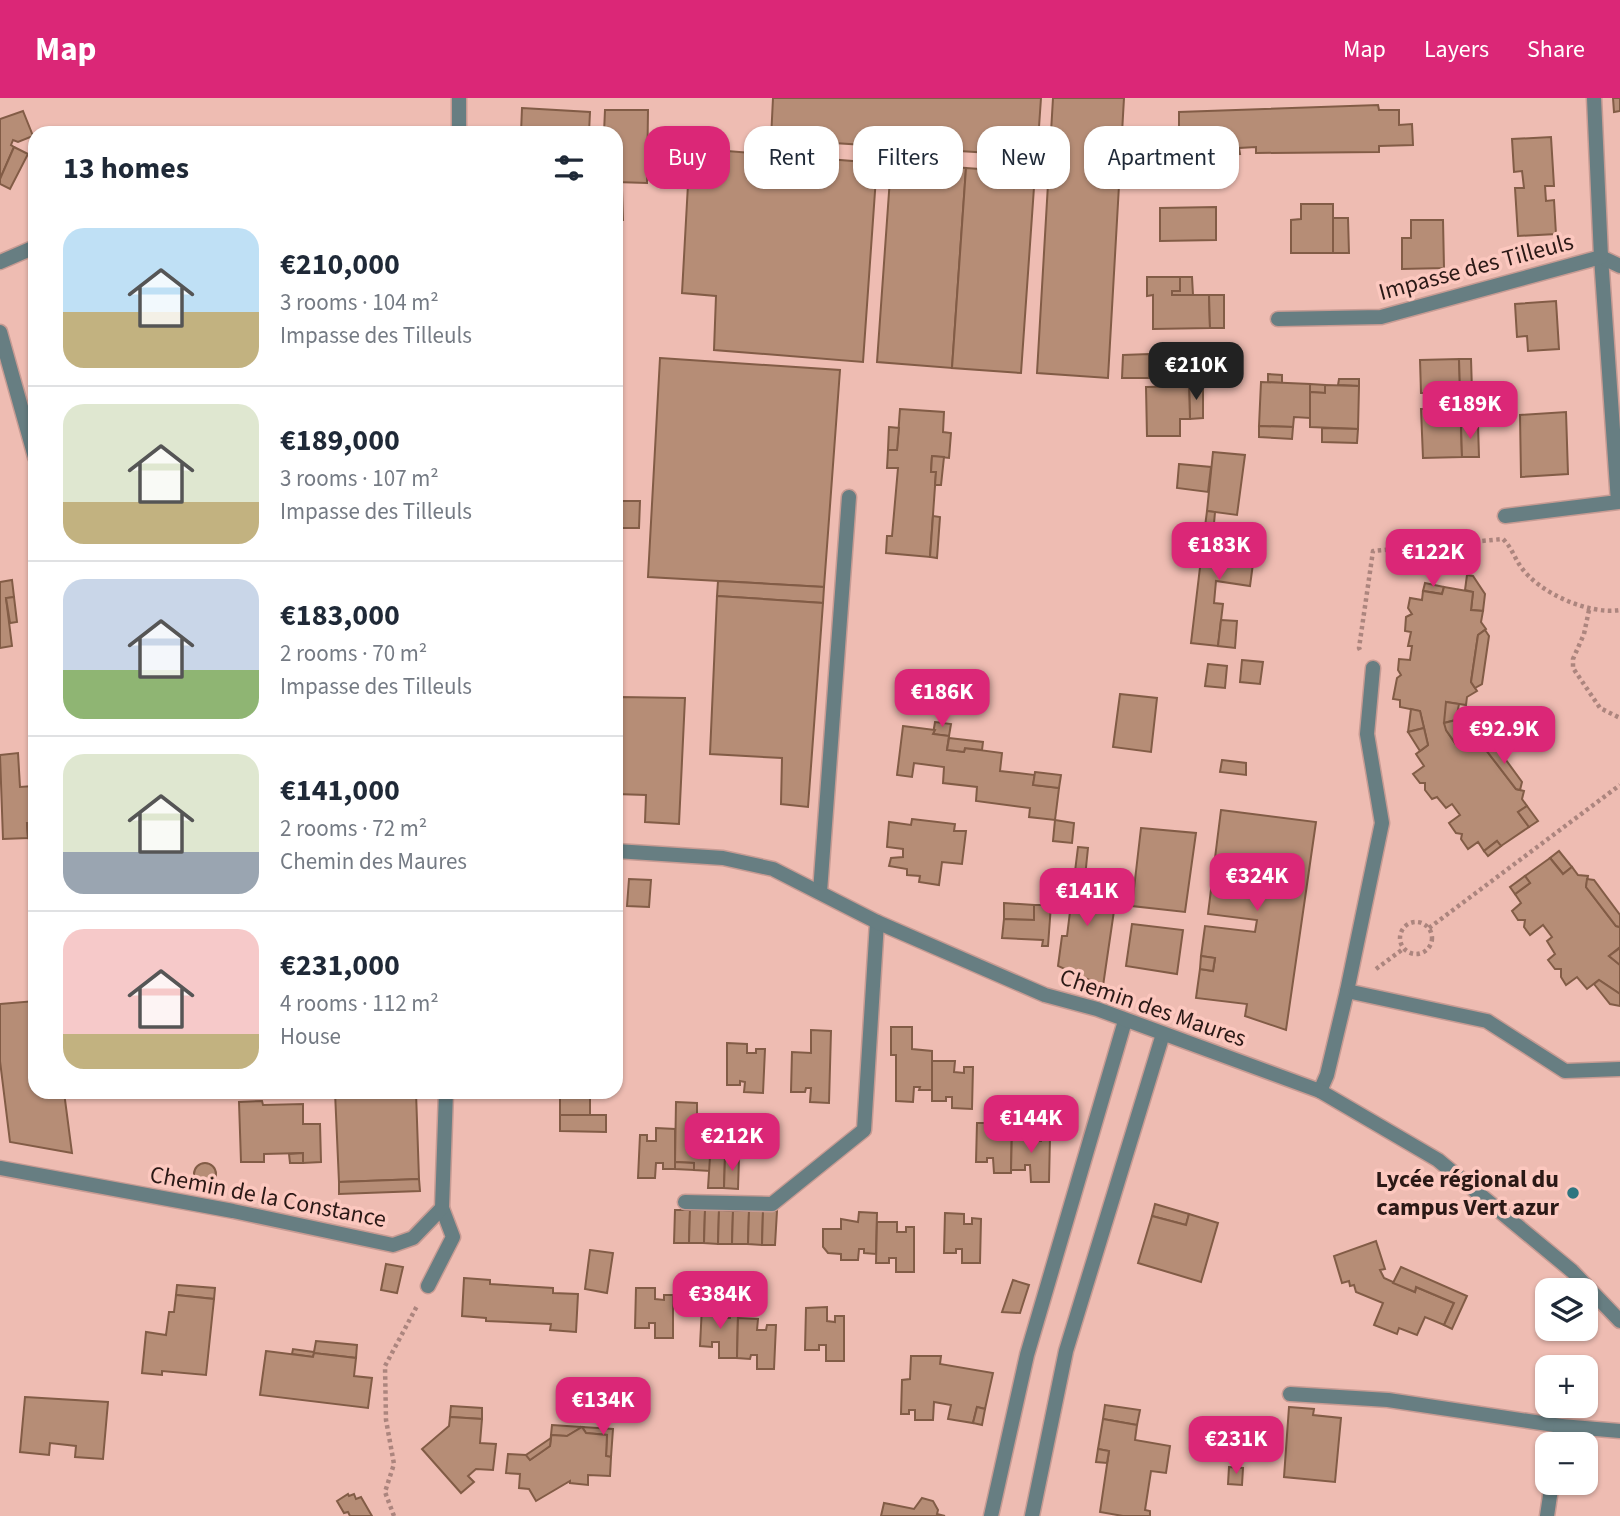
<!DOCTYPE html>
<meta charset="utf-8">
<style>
body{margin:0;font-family:"Source Sans 3",sans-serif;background:#f6f6f7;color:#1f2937;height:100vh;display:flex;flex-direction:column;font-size:26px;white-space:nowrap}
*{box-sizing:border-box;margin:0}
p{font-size:23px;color:#747a83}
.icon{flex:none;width:38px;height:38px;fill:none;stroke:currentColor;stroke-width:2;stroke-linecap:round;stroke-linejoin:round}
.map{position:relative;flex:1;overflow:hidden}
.details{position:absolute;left:28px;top:28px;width:595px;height:973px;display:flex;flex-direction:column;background:#fff;border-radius:21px;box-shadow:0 2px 5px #0004}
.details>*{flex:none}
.hud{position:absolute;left:644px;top:28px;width:665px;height:63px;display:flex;gap:14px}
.buttons{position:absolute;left:1535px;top:1180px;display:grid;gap:14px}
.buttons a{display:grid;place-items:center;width:63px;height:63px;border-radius:14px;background:#fff;box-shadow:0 2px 5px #0004;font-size:35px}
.price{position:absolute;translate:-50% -60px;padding:0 16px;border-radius:14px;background:#db2777;color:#fff;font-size:23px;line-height:46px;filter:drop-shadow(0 2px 4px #0008)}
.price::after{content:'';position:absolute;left:50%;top:42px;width:21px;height:16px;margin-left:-10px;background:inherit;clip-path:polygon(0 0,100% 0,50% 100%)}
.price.selected{background:#222;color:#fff}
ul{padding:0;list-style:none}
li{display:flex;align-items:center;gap:21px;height:175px;padding:0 35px}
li+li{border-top:2px solid #e0e1e3}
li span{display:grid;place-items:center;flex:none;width:196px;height:140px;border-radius:21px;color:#555}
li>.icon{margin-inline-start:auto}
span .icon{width:84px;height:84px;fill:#fffc;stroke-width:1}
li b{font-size:30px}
h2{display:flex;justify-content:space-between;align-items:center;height:84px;padding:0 35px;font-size:30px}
.chip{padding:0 24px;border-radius:21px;background:#fff;box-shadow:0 2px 5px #0004;font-size:24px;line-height:63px}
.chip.selected{background:#db2777;color:#fff}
header{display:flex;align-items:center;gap:42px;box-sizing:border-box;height:98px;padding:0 35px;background:#db2777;color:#fff}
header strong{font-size:33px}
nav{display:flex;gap:38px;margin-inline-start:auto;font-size:24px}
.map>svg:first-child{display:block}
</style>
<header>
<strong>Map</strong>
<nav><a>Map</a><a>Layers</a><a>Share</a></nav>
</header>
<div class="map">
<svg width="1620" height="1418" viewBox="0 0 1620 1418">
<rect width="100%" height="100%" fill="#eebcb2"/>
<!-- building -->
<g fill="#b68d76" stroke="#825c46" stroke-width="2">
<path d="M773,0H1041L1037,58L771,41Z"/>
<path d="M1053,0H1124L1108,280L1037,275Z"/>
<path d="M1613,0H1620V13L1614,14Z"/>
<path d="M1378,7L1379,12H1399V27L1412,26L1413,47L1379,48V54L1256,55V49L1239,50L1240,56L1179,58V14Z"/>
<path d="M522,10L590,14L589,35H521Z"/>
<path d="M605,12H648L647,85L616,84V35H604Z"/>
<path d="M23,13L33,38L18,44L13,42L11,47L14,49L0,81V21Z"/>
<path d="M317,33H382V35Z"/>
<path d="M1551,39L1554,88H1545L1546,103L1554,102L1556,136L1518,138L1515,90H1524L1522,73L1514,74L1512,41Z"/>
<path d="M648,40H657V64L647,63Z"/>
<path d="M14,49L28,56L10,91L0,86V81Z"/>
<path d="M690,50L877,65L863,264L714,252L716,198L682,195Z"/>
<path d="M891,66L966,70L952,270L877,264Z"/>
<path d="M966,70L1035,75L1021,275L952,270Z"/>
<path d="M616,92H622L623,122H616Z"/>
<path d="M1301,106H1333V155H1291V122L1301,121Z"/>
<path d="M1216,109V142L1160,143V110Z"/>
<path d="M1333,120H1348L1349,155H1333Z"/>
<path d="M1411,122H1443L1444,170L1402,171V140H1411Z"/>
<path d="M1147,179H1180V193H1172V197H1209L1210,230L1153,231V197L1147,198Z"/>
<path d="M1180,179H1192L1193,197H1172V193H1180Z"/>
<path d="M1209,197H1224V230H1210Z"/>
<path d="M1556,203L1559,251L1528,253L1527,238L1517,239L1515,206Z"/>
<path d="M1149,256V280H1122L1123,257Z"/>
<path d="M660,260L840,272L824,489L648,479Z"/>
<path d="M1459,261L1461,311H1430V295H1421L1420,262Z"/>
<path d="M1459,261H1471L1472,293H1460Z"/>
<path d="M1268,276L1282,277V285L1268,284Z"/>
<path d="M1339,281H1359V288L1338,287Z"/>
<path d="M1261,284L1310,286V320L1294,319L1293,329L1259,328Z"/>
<path d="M1310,286L1325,287V295L1310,294Z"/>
<path d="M1325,287L1359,288L1358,331L1310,329V294L1325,295Z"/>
<path d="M1189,288H1203V320L1190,321Z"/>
<path d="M1189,288L1190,321H1180V338H1147L1146,289Z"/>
<path d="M900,311L944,314L943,334L951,335L949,360L932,358L931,374H936L930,459L886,455L887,438H892L898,370H887L888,352H897Z"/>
<path d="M1421,311H1452V328L1461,327L1462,359L1423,360Z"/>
<path d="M1566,314L1568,376L1521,379L1520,317Z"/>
<path d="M1461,327H1478L1479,359H1462Z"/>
<path d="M1259,328L1293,329L1292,341L1259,339Z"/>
<path d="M889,329L899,330L897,352H888Z"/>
<path d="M1322,330L1358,331L1357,345L1322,344Z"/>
<path d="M1213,354L1245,357L1237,417L1207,413Z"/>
<path d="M932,358L944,359L941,387H935L936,374H931Z"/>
<path d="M1179,366L1211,369L1208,394L1177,390Z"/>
<path d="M616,403H640L639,430H616Z"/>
<path d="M1207,413L1215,414L1213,437L1204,436Z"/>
<path d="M933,418L940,419L937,460L930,459Z"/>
<path d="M1204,436L1256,443L1250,488L1216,483L1214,505L1223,506L1218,548L1191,545Z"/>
<path d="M1467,477L1473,478L1485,496L1483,513L1471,512L1473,494L1465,492Z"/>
<path d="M12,482L14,499L6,500L12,548L0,550V484Z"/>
<path d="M718,483L824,489L823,505L717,498Z"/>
<path d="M1425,485L1444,489L1442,496L1423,493Z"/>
<path d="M1444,489L1473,494L1471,512L1483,513L1481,524L1486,531L1478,537L1471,584L1477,593L1467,599L1466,607L1446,604V632L1455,645L1472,633L1478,640L1488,641L1486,652L1516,691L1524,693L1522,701L1527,708L1518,714L1529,729L1501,748L1497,743L1484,753L1478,744L1468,751L1461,741L1462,736L1456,735L1449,725L1460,717L1452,706L1446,710L1437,699L1432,701L1425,692V685H1420L1413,676L1424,668L1416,656L1428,647L1420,613L1400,609V602L1393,601L1397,580L1401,577L1398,572L1399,561L1410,562L1412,548H1408L1411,534L1405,533L1406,519L1412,516L1408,510L1410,500L1422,502L1423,493L1442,496Z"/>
<path d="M717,498L823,505L808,709L781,706L782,660L710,656Z"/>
<path d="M14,499L17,524L10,525L6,500Z"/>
<path d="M1221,522L1237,523L1235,550L1218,548Z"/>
<path d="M1485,532L1489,538L1482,586L1475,590L1471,584L1478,537Z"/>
<path d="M1242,562L1263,564L1260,586L1240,584Z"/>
<path d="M1208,566L1227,568L1225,590L1205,588Z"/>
<path d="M1120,596L1157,600L1151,654L1113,649Z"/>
<path d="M620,599L685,600L679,726L645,724L646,697L616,696Z"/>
<path d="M1446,604L1459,606L1456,622L1444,625Z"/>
<path d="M1411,611L1420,613L1424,630L1408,634Z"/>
<path d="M1456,622L1467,636L1455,645L1446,632L1444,625Z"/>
<path d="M935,624L951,626L949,638L933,636Z"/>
<path d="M903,628L935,632L933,636L949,638L947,652L964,654L965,650L1002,655L1000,673L1035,677L1033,687L1059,690L1055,722L1029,719L1030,710L976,703L977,689L943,685L944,669L914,665L912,679L897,677Z"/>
<path d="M1424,630L1428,647L1420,653L1408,634Z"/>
<path d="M949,640L983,644L982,652L965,650L964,654L947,652Z"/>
<path d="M1487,646L1495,647L1522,684L1520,692L1516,691L1486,652Z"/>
<path d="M18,655L20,689L33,688L35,725H27L28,740L3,741L0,657Z"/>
<path d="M1222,662L1246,665V677L1220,674Z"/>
<path d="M1035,674L1061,677L1059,690L1033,687Z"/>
<path d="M1527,708L1538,723L1529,729L1518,714Z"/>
<path d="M1221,712L1316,724L1286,932L1245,918L1247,906L1196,900L1200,871L1213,873L1215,860L1201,858L1205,828L1255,834L1257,822L1208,816Z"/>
<path d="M912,721L955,726L954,733H966L962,766L942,764L939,787L919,784L920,778L907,777V771L889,768L891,760L903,759V751L887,749L889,724L911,727Z"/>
<path d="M1055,722L1074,725L1072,745L1053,743Z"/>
<path d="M27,725H35V739L28,740Z"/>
<path d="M1141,730L1196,735L1185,814L1132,808Z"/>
<path d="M1497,743L1501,748L1488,758L1484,753Z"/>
<path d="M1078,749L1088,750L1084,789L1110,793L1108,805L1115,806L1103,888L1058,868L1062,838H1067Z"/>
<path d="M1559,753L1572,769L1563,776L1550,760Z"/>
<path d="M1550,760L1563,776L1572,769L1578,777L1588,778L1586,789L1616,828L1620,829V849L1609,858L1620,867V896L1599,882L1587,891L1577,879L1566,887L1561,879V871H1555L1548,862L1555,856L1547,843L1552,839L1543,827L1530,837L1524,829L1525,822H1518L1512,813L1521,805L1515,796L1530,785L1525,778Z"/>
<path d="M1525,778L1530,785L1515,796L1510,789Z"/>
<path d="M629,781L651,782L649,809L627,808Z"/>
<path d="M1587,781L1594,782L1620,817V829L1616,828L1586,789Z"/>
<path d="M1004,805L1034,807V822L1004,821Z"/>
<path d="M1034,807H1051L1048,848H1042L1043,842L1002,840L1004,821L1034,822Z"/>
<path d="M1132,826L1183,832L1177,876L1126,868Z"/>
<path d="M1620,850V867L1609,858Z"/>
<path d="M1201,858L1215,860L1213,873L1200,871Z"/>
<path d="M1599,882L1620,896V908L1610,906L1594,886Z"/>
<path d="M35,903V994H64L72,1055L10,1044L0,963V906Z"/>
<path d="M891,929H912V951L932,953V992H919L920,989H914L913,1004L896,1003V957H891Z"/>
<path d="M811,932L831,933L829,1005L810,1004L811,990H806L805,994H791L792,954L811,955Z"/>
<path d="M727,945L747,946V955H756V951H765L763,995L744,994L745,984L740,983V987H727Z"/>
<path d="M932,963H955L954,974L964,975V969H973L972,1011L952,1010V999H946V1003H932Z"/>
<path d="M335,994H416L419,1081L339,1084Z"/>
<path d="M560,995L590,996V1018L560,1017Z"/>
<path d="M262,1003L263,1007L303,1006V1026H320L321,1064L303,1065V1055L264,1056V1064H241L239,1004Z"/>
<path d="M676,1004L697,1005V1031H706V1026L716,1027L715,1058L710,1059V1073L694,1072V1065L675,1064Z"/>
<path d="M560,1017H606V1034L560,1033Z"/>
<path d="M977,1025H994V1034H1004V1030H1012L1011,1075H994L993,1060H987V1064H976Z"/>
<path d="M656,1030L675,1031V1071H663V1065H656L655,1080H638L640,1037H647V1043H656Z"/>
<path d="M1012,1032L1032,1033L1031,1043H1041V1038L1050,1039L1049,1084H1031L1030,1067H1025V1072H1011Z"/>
<path d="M303,1055V1065H290L289,1056Z"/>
<path d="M710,1059H725L724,1090H708Z"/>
<path d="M725,1059H739L738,1091L724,1090Z"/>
<path d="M675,1064L694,1065V1072L675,1071Z"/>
<circle cx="205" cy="1076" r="11"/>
<path d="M419,1081L420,1093L339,1096V1084Z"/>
<path d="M1155,1106L1189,1116L1186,1127L1152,1118Z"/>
<path d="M675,1112H690L689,1145H674Z"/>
<path d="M690,1112H705L704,1145H689Z"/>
<path d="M705,1112H719L718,1146L704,1145Z"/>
<path d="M719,1112L733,1113L732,1146H718Z"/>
<path d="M733,1113H749L748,1146H732Z"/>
<path d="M749,1113H763L762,1147L748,1146Z"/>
<path d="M763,1113H777L775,1147H762Z"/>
<path d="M859,1114L877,1115L876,1156L864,1155V1151H859L858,1162H841V1156L828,1155L823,1149V1131H841V1121L858,1124Z"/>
<path d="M945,1115L964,1116V1126H972V1120L981,1121L980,1165H962V1151H956V1155H944Z"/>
<path d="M1189,1116L1218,1125L1201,1184L1138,1165L1152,1118L1186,1127Z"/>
<path d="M877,1124H897V1134H906V1129H914V1174H896V1160H889V1165H876Z"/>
<path d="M1376,1143L1385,1171L1380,1172L1384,1180L1415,1194L1416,1189L1454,1205L1444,1227L1425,1219L1417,1237L1399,1230L1397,1236L1374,1227L1383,1205L1356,1194L1354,1187L1350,1188L1349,1183L1342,1185L1334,1158Z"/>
<path d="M590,1152L613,1155L607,1195L585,1191Z"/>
<path d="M386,1166L403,1169L397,1195L381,1192Z"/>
<path d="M1401,1169L1467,1198L1452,1231L1444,1227L1454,1205L1416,1189L1415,1194L1393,1185Z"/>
<path d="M464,1180L490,1182V1186L553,1190V1195L578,1196L576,1234L550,1232L551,1226L486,1223V1220L462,1218Z"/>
<path d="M1013,1182L1029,1187L1020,1215L1002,1214Z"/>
<path d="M177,1187L215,1190L214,1201L176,1197Z"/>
<path d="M636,1190H655V1201L664,1202V1197H673V1240H655V1225H649V1230H635Z"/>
<path d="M176,1197L214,1201L206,1277L162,1273V1277L142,1275L146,1234L166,1237L169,1214H174Z"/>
<path d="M702,1208L721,1209L720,1220H730V1215H738L737,1260H719V1244H712V1249L700,1248Z"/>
<path d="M827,1209V1223L835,1224V1218H844V1263H826V1247H819V1252H805L806,1210Z"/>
<path d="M738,1220L758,1221L757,1232H766L767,1227H776L774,1271H757V1257H751L750,1261L737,1260Z"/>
<path d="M316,1243L357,1247L356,1260L314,1255L313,1259L292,1256L293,1251L314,1254Z"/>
<path d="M266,1253L313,1259L314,1255L356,1260L354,1278L372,1280L368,1310L260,1297Z"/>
<path d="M911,1258H941L940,1266L993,1275L985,1311L977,1309L973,1325L948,1321L951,1307L934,1304L933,1322H915V1312H909V1316H901L902,1282L910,1281Z"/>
<path d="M25,1299L108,1304L103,1361L75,1359L76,1348L50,1345L49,1357L20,1354Z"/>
<path d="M1105,1307L1140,1312L1137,1327L1103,1321Z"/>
<path d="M451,1308L482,1310V1321L450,1319Z"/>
<path d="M977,1309L985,1311L982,1327L973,1325Z"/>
<path d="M1289,1309L1314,1311L1313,1317L1341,1320L1335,1384L1284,1379Z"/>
<path d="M450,1319L482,1321L480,1345L496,1346L493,1372L476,1371L468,1378L474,1384L461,1395L422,1351L449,1328Z"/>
<path d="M1103,1321L1137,1327L1135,1342L1170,1348L1166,1375L1151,1373L1145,1412L1150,1413V1418H1123L1100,1414L1109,1353L1098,1351Z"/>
<path d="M552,1327L582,1329L567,1338L551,1337Z"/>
<path d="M582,1329L613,1331L611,1359L606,1358L607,1337L586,1335Z"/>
<path d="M582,1329L586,1335L607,1337L606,1358L611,1359L610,1378L588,1377V1387L570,1385V1383L536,1403L529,1391L519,1390L520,1376L506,1375L508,1356L526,1357L530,1362L550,1348L551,1337L567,1338Z"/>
<path d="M551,1340L550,1348L530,1362L526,1357Z"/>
<path d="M1098,1351L1109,1353L1107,1365L1096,1364Z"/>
<path d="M1229,1369L1243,1370L1242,1387L1228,1386Z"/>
<path d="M348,1396L349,1398L354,1396L356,1401L361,1399L372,1418H350L348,1414L344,1415L337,1403Z"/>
<path d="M922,1400L933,1403L938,1412L937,1416L945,1418H881L884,1405L914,1411Z"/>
</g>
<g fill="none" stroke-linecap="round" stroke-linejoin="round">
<!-- service casing -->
<g stroke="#c79b93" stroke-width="17">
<g id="service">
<path d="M0,234L35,359"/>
<path d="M1505,418L1618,404L1601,159"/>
<path d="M820,794L849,399"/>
<path d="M1347,893L1487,923L1565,973L1620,971"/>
<path d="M1320,993L1327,977L1347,893L1382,725L1367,636L1373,570"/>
<path d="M685,1104L772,1106L864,1032L877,824"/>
<path d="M428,1188L453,1139L442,1110"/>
<path d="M1290,1296L1388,1302L1561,1328"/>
<path d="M1558,1346L1561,1328L1620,1333"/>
<path d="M991,1418L1027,1257L1125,923"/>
<path d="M1032,1418L1066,1253L1163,936"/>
<path d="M1547,1418L1552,1384"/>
</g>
</g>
<!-- minor casing -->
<g stroke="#c79b93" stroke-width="17">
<g id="minor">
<path d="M459,0V35"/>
<path d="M1601,159L1620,168"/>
<path d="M0,164L35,149"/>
<path d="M1278,221L1381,219L1601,159L1594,0"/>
<path d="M616,753L723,760L773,771L877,824L1045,897L1097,911L1320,993L1438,1062L1572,1173L1620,1223"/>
<path d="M0,1070L233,1113L393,1147L413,1140L442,1110L446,994"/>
</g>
</g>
<!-- path -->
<g stroke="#ac857e" stroke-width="4.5" stroke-dasharray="3.5 3.5" stroke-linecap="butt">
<path d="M1589,512L1584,536L1573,561V570L1600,610L1620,620"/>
<path d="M1360,552L1359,550L1373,453L1503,441C1512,450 1514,459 1521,469C1539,495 1589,517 1620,512"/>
<circle cx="1416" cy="840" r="16"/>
<path d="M1429,830L1620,687"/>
<path d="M1376,871L1403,851"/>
<path d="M394,1418L385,1394L394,1366L386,1322L385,1268L417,1208"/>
</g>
<!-- service -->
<use href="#service" stroke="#677e82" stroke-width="14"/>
<!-- minor -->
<use href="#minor" stroke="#677e82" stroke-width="14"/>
</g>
<!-- markers -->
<circle fill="#2e7580" stroke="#fcc8bf" stroke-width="2.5" cx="1573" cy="1095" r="7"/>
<g text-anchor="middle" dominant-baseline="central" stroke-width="7" stroke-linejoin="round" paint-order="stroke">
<!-- street labels -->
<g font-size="24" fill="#2b1916" stroke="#fcc8bf">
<text transform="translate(1476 169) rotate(-15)">Impasse des Tilleuls</text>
<text transform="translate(1153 910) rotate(19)">Chemin des Maures</text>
<text transform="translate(268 1099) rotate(11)">Chemin de la Constance</text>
</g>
<!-- poi labels -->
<g font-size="24" font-weight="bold" fill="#2b1916" stroke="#fcc8bf" text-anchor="end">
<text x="1559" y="1081">Lycée régional du<tspan x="1559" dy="28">campus Vert azur</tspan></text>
</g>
</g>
</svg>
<div class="buttons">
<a><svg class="icon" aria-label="layers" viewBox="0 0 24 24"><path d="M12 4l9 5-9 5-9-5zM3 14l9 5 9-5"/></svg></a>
<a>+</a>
<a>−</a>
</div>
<b class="price selected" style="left:1196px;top:304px">€210K</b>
<b class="price" style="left:1470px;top:343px">€189K</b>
<b class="price" style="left:1219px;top:484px">€183K</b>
<b class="price" style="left:1433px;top:491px">€122K</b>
<b class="price" style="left:942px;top:631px">€186K</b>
<b class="price" style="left:1504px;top:668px">€92.9K</b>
<b class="price" style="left:1257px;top:815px">€324K</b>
<b class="price" style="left:1087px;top:830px">€141K</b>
<b class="price" style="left:1031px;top:1057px">€144K</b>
<b class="price" style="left:732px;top:1075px">€212K</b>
<b class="price" style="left:720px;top:1233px">€384K</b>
<b class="price" style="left:603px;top:1339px">€134K</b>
<b class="price" style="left:1236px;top:1378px">€231K</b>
<div class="hud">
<a class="chip selected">Buy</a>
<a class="chip">Rent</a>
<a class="chip">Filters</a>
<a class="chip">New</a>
<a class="chip">Apartment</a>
</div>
<section class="details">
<h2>13 homes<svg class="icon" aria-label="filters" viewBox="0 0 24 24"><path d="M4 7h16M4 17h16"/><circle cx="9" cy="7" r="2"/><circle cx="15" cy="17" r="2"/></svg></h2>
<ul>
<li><span style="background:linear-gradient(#bfe0f5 60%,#c2b280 0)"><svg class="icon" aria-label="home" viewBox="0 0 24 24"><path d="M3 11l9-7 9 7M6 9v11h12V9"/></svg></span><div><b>€210,000</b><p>3 rooms · 104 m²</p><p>Impasse des Tilleuls</p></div></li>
<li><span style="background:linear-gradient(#dfe7d0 70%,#c2b280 0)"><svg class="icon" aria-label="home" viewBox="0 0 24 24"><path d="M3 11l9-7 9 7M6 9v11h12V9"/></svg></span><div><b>€189,000</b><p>3 rooms · 107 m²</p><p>Impasse des Tilleuls</p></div></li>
<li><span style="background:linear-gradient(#c9d6e8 65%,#8fb573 0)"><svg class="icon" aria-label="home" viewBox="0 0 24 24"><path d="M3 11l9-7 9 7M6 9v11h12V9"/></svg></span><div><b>€183,000</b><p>2 rooms · 70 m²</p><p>Impasse des Tilleuls</p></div></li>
<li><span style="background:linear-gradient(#dfe7d0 70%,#9aa5b1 0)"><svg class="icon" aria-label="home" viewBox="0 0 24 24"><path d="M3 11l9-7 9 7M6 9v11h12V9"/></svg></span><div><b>€141,000</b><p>2 rooms · 72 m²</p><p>Chemin des Maures</p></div></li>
<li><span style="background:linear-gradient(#f6c9c9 75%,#c2b280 0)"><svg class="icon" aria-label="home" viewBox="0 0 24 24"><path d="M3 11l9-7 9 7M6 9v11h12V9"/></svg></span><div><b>€231,000</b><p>4 rooms · 112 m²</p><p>House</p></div></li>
</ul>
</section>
</div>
